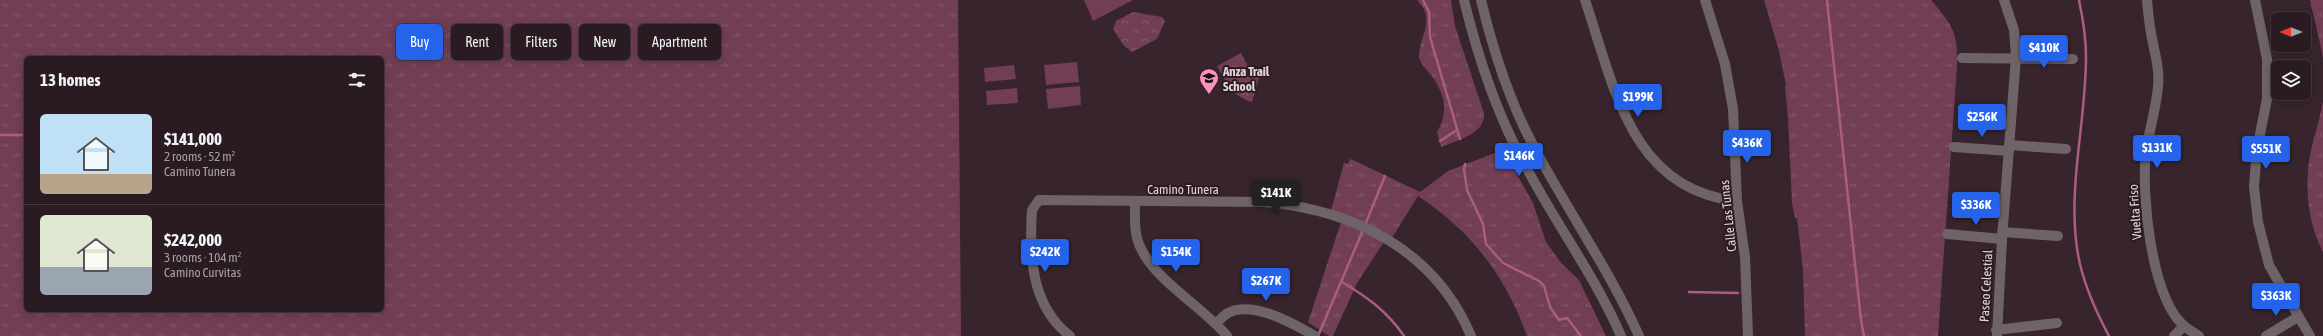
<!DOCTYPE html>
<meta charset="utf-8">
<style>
body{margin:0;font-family:"Asap Condensed",sans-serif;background:#35282e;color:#f1f3f6;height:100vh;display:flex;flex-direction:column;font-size:15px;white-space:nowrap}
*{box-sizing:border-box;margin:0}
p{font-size:13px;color:#a5a1a5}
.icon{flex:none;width:22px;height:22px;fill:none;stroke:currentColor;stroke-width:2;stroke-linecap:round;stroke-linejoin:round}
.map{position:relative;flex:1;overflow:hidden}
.side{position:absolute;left:24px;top:56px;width:360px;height:256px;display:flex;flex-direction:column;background:#291b21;border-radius:6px;box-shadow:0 2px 10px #0003,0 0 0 1px #45393f}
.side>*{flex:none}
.top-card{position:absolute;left:396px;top:24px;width:380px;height:36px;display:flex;gap:8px}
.needle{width:26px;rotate:270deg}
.controls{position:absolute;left:2271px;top:12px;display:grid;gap:8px}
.controls a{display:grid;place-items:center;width:40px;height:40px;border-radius:6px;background:#291b21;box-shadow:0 2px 10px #0003,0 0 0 1px #45393f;font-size:20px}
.price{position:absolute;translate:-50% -34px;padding:0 9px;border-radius:4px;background:#2563eb;color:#fff;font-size:13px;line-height:26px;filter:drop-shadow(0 1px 2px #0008)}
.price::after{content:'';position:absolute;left:50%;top:24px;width:12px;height:9px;margin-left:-6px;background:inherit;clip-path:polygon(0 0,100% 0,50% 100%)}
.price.active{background:#222;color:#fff}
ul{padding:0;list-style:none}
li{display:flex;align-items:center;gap:12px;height:100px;padding:0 16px}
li+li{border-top:1px solid #45393f}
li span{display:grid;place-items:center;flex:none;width:112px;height:80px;border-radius:6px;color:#555}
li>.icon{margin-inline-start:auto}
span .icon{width:48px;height:48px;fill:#fffc;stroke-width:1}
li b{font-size:17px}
h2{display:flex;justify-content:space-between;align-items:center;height:48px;padding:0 16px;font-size:17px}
.chip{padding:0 14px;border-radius:6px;background:#291b21;box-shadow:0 2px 10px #0003,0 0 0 1px #45393f;font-size:14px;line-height:36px}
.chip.active{background:#2563eb;color:#fff}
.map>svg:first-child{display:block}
</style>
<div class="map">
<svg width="2323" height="336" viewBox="0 0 2323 336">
<defs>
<pattern id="grass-tufts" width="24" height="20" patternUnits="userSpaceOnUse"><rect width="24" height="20" fill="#723e55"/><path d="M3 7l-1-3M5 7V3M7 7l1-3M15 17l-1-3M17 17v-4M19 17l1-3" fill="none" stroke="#86596d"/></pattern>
<pattern id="forest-crowns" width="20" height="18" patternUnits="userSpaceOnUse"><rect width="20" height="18" fill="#723e55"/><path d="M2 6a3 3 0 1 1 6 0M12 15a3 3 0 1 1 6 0" fill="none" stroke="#86596d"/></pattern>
</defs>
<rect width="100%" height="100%" fill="#37242c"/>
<!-- grass -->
<g fill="url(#grass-tufts)" fill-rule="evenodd">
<path d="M0,0H958L961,336H0ZM26,58H382V310H26Z"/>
<path d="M1417,0H1451L1455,26L1484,113C1486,134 1457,140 1441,147L1437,132C1448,114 1446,98 1434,79C1429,72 1422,66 1419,58C1419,34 1437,20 1417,0Z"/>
<path d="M1764,0H1931C1953,26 1958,32 1957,66L1938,336H1805L1803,270L1797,218H1795L1792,203L1788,119L1785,85H1786L1779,51Z"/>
<path d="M2310,0H2323V59L2322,52Z"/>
<path d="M2323,102V252C2307,221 2304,184 2311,150C2315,133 2320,118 2323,102Z"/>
<path d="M1500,151L1505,153L1533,203L1546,242L1562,264L1579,280L1606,336H1527C1505,275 1472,232 1418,196L1390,241L1386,239L1357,283L1333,336H1329L1308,322L1342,219L1330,214L1344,163L1348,164L1350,159L1355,161L1420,192L1448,171Z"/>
</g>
<!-- forest -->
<g fill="url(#forest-crowns)">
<path d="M1133,12L1162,17L1165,21L1157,39L1132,52L1124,46L1113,29L1116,21Z"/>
<path d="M1241,53L1248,66L1261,70L1252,102C1233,97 1226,82 1217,66Z"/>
</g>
<!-- pitch -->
<g fill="#723e55">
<path d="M1084,0H1133L1093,21Z"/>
<path d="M1077,62L1079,82L1046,85L1044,65Z"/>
<path d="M1014,65L1016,79L985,82L984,68Z"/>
<path d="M1080,86L1081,105L1048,109L1046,89Z"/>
<path d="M1017,88L1018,103L987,105L986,91Z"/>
</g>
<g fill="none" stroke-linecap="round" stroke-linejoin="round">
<!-- stream -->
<g stroke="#a95d7f" stroke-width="2.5">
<path d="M1423,0L1429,12L1430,37L1460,139"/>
<path d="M1827,0L1861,320L1864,336"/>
<path d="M2079,0C2083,19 2086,38 2086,57C2086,121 2068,184 2077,248C2081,279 2094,308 2109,336"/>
<path d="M0,135H26"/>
<path d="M1440,141L1457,130"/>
<path d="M1465,164L1464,169L1467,190L1483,224L1486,244L1503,263L1539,281L1544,286L1550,307L1559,320L1567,318L1581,336"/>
<path d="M1365,225L1385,176"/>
<path d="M1342,282C1367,297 1387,311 1404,336"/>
<path d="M1689,292L1738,293"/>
<path d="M1318,336L1363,230"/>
</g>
<!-- minor -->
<g stroke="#6e6468" stroke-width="10">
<path d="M1464,0C1478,58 1497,115 1526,167C1556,224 1595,276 1621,336"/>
<path d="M1481,0C1493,50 1509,100 1533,145C1567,210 1609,269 1639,336"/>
<path d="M1585,0C1614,85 1630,190 1737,201"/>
<path d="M1705,0L1725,64L1733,109L1737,201L1745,257L1748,336"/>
<path d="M2147,0C2148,11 2149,22 2151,33C2154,51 2160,68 2158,87C2156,109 2149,131 2146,152C2141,194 2151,297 2184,326C2189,330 2194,333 2199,336"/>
<path d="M2255,0L2267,59V99L2257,149L2254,187L2258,222L2269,265L2310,336"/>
<path d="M1962,58L2073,59"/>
<path d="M2009,145L2066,149"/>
<path d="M1954,147L2009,151"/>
<path d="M1135,202C1135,214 1134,226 1137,238C1147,277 1202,305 1227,336"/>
<path d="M2002,232L2058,236"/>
<path d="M1947,234L2002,239"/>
<path d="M1216,323C1220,320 1224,315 1228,313C1253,300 1294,324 1315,336"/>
<path d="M1996,330L2057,323"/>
<path d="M1070,336C1031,306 1029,256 1032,210L1039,200L1264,202C1354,210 1435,250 1471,336"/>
<path d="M1997,336L2002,239L2016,57L2014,30L2004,0"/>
<path d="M2174,336L2184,326"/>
<path d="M2266,336L2298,317"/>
</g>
</g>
<!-- icons -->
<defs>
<g id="school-pin" transform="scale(1)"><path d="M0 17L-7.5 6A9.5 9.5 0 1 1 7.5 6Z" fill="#fd8ebf" stroke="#2d1b22"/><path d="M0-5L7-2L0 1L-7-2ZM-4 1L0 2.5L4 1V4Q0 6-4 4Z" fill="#111"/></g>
</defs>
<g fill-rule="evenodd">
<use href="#school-pin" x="1209" y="78"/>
</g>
<g text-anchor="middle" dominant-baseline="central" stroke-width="4" stroke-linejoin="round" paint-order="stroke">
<!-- poi labels -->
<g font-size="13" font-weight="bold" fill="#e1d4d9" stroke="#2d1b22" text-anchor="start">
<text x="1223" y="71">Anza Trail<tspan x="1223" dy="15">School</tspan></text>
</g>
<!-- street labels -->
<g font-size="13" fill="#e1d4d9" stroke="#2d1b22">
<text x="1183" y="189">Camino Tunera</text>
<text transform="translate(2135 212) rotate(-94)">Vuelta Friso</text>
<text transform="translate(1728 216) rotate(-96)">Calle Las Tunas</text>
<text transform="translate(1986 286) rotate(-87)">Paseo Celestial</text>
</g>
</g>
</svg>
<div class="controls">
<a><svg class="needle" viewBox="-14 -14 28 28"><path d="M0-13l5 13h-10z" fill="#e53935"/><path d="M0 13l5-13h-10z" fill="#a5a1a5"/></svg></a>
<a><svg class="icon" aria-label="layers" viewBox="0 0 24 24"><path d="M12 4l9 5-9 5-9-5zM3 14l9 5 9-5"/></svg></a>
</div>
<b class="price" style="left:2044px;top:69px">$410K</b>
<b class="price" style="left:1638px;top:118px">$199K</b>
<b class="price" style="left:1982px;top:138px">$256K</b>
<b class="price" style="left:1747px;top:164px">$436K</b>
<b class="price" style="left:2157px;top:169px">$131K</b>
<b class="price" style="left:2266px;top:170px">$551K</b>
<b class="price" style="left:1519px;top:177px">$146K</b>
<b class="price active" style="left:1276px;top:214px">$141K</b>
<b class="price" style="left:1976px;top:226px">$336K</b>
<b class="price" style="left:1045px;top:273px">$242K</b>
<b class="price" style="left:1176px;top:273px">$154K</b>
<b class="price" style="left:1266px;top:302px">$267K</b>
<b class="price" style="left:2276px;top:317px">$363K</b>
<div class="top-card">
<a class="chip active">Buy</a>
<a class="chip">Rent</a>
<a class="chip">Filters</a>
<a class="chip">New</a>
<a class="chip">Apartment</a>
</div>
<section class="side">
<h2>13 homes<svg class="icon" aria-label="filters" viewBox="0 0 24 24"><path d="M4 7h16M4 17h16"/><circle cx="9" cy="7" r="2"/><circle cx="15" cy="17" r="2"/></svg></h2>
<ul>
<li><span style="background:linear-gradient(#bfe0f5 75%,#b9a48a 0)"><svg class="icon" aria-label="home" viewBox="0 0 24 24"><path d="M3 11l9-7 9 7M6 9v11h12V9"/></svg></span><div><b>$141,000</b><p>2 rooms · 52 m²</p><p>Camino Tunera</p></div></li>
<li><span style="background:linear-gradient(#dfe7d0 65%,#9aa5b1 0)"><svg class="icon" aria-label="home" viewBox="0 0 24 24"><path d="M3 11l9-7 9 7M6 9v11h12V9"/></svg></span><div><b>$242,000</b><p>3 rooms · 104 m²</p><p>Camino Curvitas</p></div></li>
</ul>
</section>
</div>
